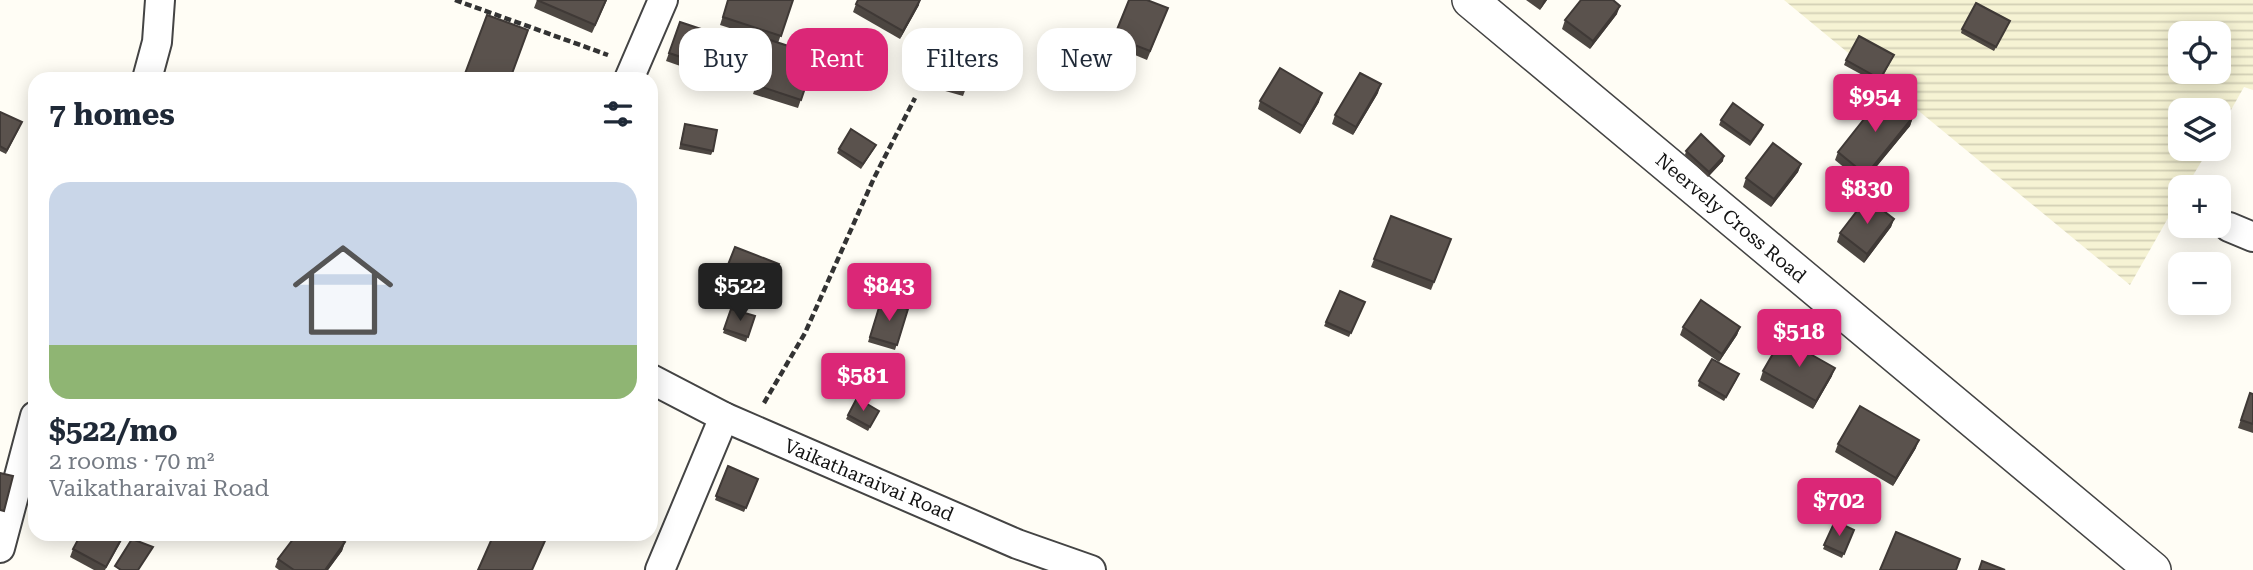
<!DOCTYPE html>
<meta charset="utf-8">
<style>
body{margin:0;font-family:"Roboto Serif",serif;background:#f6f6f7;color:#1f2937;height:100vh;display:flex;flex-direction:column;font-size:26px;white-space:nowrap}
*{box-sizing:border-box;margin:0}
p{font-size:23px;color:#747a83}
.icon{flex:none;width:38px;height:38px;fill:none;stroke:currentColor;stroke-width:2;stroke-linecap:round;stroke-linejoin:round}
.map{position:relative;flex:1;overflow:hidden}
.drawer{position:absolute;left:28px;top:72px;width:630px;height:469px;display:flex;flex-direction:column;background:#fff;border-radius:21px;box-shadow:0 4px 18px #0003}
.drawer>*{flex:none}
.banner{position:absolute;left:679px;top:28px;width:665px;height:63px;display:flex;gap:14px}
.tools{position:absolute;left:2168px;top:21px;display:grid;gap:14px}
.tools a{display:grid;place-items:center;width:63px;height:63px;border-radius:14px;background:#fff;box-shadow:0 4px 18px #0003;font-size:35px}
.price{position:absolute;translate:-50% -60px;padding:0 16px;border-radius:7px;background:#db2777;color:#fff;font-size:23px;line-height:46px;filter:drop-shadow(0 2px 4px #0008)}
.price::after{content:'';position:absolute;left:50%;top:42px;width:21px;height:16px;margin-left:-10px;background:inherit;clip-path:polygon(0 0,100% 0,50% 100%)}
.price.current{background:#222;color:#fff}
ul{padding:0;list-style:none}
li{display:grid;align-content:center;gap:14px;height:371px;padding:0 21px}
li span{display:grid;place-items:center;height:217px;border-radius:21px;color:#555}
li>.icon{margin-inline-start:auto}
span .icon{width:126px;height:126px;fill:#fffc;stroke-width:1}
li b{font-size:30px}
h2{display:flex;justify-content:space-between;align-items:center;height:84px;padding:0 21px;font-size:30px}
.chip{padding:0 24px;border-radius:21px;background:#fff;box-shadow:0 4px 18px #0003;font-size:24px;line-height:63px}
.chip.current{background:#db2777;color:#fff}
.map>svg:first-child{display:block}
</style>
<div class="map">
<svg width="2253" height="570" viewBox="0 0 2253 570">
<defs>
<pattern id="farmland-rules" width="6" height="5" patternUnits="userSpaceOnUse" patternTransform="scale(1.75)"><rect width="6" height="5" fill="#f6f3d4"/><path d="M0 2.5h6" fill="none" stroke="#d2cfb5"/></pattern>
</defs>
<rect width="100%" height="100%" fill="#fffdf5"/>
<!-- farmland -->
<path fill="url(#farmland-rules)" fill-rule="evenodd" d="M1784,0H2253V90L2244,87L2219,131V110H2180V149H2209L2186,187H2180V197L2130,285ZM2180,33H2219V72H2180Z"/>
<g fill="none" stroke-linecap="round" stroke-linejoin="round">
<!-- minor casing -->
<g stroke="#444" stroke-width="32">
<g id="minor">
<path d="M147,79L157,42L160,0"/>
<path d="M629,79L663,0"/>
<path d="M2229,227L2253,237"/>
<path d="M651,379L724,417L1017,544L1091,570"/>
<path d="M0,548L35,416"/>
<path d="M660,570L724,417"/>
</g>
</g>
<!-- tertiary casing -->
<g stroke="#444" stroke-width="38">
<path id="tertiary" d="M1470,0L2153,570"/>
</g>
<!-- path -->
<g stroke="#333" stroke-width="4.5" stroke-dasharray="7 3.5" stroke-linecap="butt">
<path d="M455,0L608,55"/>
<path d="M764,403L805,333L874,178L915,98"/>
</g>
<!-- minor -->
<use href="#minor" stroke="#fff" stroke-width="28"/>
<!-- tertiary -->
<use href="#tertiary" stroke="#fff" stroke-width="35"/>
</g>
<!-- wall -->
<g fill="#4d4742">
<path d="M537,0H607L592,33L534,8Z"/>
<path d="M728,0H793L778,43L816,55L798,108L753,94L770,41L720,25Z"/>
<path d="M1129,0L1168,8L1147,60L1111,45Z"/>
<path d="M1526,0H1547L1540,10Z"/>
<path d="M856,4L919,5L900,39L853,12Z"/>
<path d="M1617,14L1590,49L1562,29L1565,20Z"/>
<path d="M2010,21L1994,51L1961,33L1962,29Z"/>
<path d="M680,22L743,43L729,83L666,61Z"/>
<path d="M929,40L966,88L963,96L917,83Z"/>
<path d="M1894,55L1879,84L1844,65L1846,60Z"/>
<path d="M1378,93L1353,135L1332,124L1335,115Z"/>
<path d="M1260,101L1319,102L1300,134L1258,109Z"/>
<path d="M0,112L20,127L6,154L0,151Z"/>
<path d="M1913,117L1910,126L1863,183L1835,160L1838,152Z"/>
<path d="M1721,120L1763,125L1762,129L1750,146L1719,125Z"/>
<path d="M685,124L713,151L711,155L679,149Z"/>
<path d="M876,145L874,149L861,169L837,153L839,149Z"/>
<path d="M1686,151L1723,161L1708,177L1685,155Z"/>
<path d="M1801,164L1798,172L1771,207L1743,187L1746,178Z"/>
<path d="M1391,216L1451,239L1431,290L1371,267Z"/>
<path d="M1894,219L1891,227L1864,263L1837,242L1840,233Z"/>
<path d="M735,247L779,264L764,305L719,288Z"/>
<path d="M1340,291L1365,302L1349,337L1324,326Z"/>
<path d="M881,301L908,309L895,350L868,342Z"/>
<path d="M731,309L755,316L746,342L723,333Z"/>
<path d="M1683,327H1740L1737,335L1719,362L1680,335Z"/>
<path d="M1763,371L1832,376L1813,409L1760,380Z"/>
<path d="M1737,379L1724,401L1698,386L1699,381Z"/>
<path d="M2250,393L2253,394V433L2238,428Z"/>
<path d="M879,411L868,431L846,419L848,415Z"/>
<path d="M1838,444L1916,448L1893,486L1835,452Z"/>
<path d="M728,466L758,479L744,512L715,500Z"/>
<path d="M1835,521L1854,530L1842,558L1823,549Z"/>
<path d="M124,534L122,540L105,570H94L70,557L73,549Z"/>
<path d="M345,542L342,551L328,570H279L275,567L278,559Z"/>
</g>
<!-- shaded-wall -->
<g fill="#3f3936">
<path d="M920,0L919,5L900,39L903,31Z"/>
<path d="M1544,0H1547L1540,10L1543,2Z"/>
<path d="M1620,6L1617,14L1590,49L1593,41Z"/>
<path d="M1381,84L1378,93L1353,135L1356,127Z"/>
<path d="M1322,93L1319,102L1300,134L1303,126Z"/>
<path d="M1913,117L1910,126L1863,183L1866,175Z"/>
<path d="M1724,156L1723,161L1708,177L1709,172Z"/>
<path d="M1801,164L1798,172L1771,207L1774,199Z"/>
<path d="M1894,219L1891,227L1864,263L1867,254Z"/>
<path d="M1740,327L1737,335L1719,362L1722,354Z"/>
<path d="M1835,368L1832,376L1813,409L1816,401Z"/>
<path d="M1919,440L1916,448L1893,486L1896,478Z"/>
<path d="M345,542L342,551L328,570H325Z"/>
</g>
<!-- building -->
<g fill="#5a524d" stroke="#3f3936" stroke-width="2">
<path d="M537,0H606L595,25Z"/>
<path d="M728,0H793L781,36L723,17Z"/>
<path d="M858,0H920L903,31L856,4Z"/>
<path d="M1129,0H1147L1168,8L1150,51L1114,37Z"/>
<path d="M1581,0H1613L1620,6L1593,41L1565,20Z"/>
<path d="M1976,3L2010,21L1996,47L1962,29Z"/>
<path d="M487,15L528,30L510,79H463Z"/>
<path d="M680,22L743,43L732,74L669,53Z"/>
<path d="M1859,36L1894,55L1880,79L1846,60Z"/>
<path d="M770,40L816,55L801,100L756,85Z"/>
<path d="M929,40L975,52L966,88L920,75Z"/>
<path d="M1280,68L1322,93L1303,126L1260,101Z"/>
<path d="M1360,73L1381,84L1356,127L1335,115Z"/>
<path d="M1884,94L1913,117L1866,175L1838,152Z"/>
<path d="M1733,103L1763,125L1751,142L1721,120Z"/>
<path d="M0,112L22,122L7,150L0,146Z"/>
<path d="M685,124L717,130L713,151L681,144Z"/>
<path d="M851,129L876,145L863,164L839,149Z"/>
<path d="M1701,134L1724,156L1709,172L1686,151Z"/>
<path d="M1773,143L1801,164L1774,199L1746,178Z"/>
<path d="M1867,198L1894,219L1867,254L1840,233Z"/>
<path d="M1391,216L1451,239L1434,282L1374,259Z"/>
<path d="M735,247L779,264L767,296L722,280Z"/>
<path d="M1340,291L1365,302L1351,333L1326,322Z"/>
<path d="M1701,300L1740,327L1722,354L1683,327Z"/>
<path d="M881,301L908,309L897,345L870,337Z"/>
<path d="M731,309L755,316L748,337L724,329Z"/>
<path d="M1782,338L1835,368L1816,401L1763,371Z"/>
<path d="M1712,359L1739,374L1726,397L1699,381Z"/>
<path d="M2250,393L2253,394V424L2241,420Z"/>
<path d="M857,398L879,411L870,427L848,415Z"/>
<path d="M1860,406L1919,440L1896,478L1838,444Z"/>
<path d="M728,466L758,479L746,508L716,496Z"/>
<path d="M0,473L13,476L4,511L0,510Z"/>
<path d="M1835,521L1854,530L1844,554L1824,545Z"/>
<path d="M1896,532L1960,559L1956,570H1880Z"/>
<path d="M81,534H124L106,567L73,549Z"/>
<path d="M297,534H333L345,542L325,570H294L278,559Z"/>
<path d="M494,534H548L532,570H478Z"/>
<path d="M132,539L153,547L138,570H121L115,566Z"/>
<path d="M1982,561L2005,570H1979Z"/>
</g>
<g text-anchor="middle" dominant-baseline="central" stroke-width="7" stroke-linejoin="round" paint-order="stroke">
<!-- street labels -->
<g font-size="19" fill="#111" stroke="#fff">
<text transform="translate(1731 218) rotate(40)">Neervely Cross Road</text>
<text transform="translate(869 480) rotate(23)">Vaikatharaivai Road</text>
</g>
</g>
</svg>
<div class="tools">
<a><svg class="icon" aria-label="locate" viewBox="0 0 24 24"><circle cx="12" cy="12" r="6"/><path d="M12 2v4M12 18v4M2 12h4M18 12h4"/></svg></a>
<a><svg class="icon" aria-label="layers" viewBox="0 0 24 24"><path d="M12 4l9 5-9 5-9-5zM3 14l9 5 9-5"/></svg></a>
<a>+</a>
<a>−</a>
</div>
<b class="price" style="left:1875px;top:134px">$954</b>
<b class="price" style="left:1867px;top:226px">$830</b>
<b class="price current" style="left:740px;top:323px">$522</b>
<b class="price" style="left:889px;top:323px">$843</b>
<b class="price" style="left:1799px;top:369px">$518</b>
<b class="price" style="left:863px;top:413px">$581</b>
<b class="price" style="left:1839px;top:538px">$702</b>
<div class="banner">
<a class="chip">Buy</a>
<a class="chip current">Rent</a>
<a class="chip">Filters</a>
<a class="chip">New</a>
</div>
<section class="drawer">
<h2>7 homes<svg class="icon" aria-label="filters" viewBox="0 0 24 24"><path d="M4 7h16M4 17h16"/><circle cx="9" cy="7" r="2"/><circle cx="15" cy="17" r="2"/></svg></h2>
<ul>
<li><span style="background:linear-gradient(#c9d6e8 75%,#8fb573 0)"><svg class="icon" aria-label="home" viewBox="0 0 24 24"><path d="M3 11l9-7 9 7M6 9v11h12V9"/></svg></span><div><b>$522/mo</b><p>2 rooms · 70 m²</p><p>Vaikatharaivai Road</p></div></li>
</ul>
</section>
</div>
